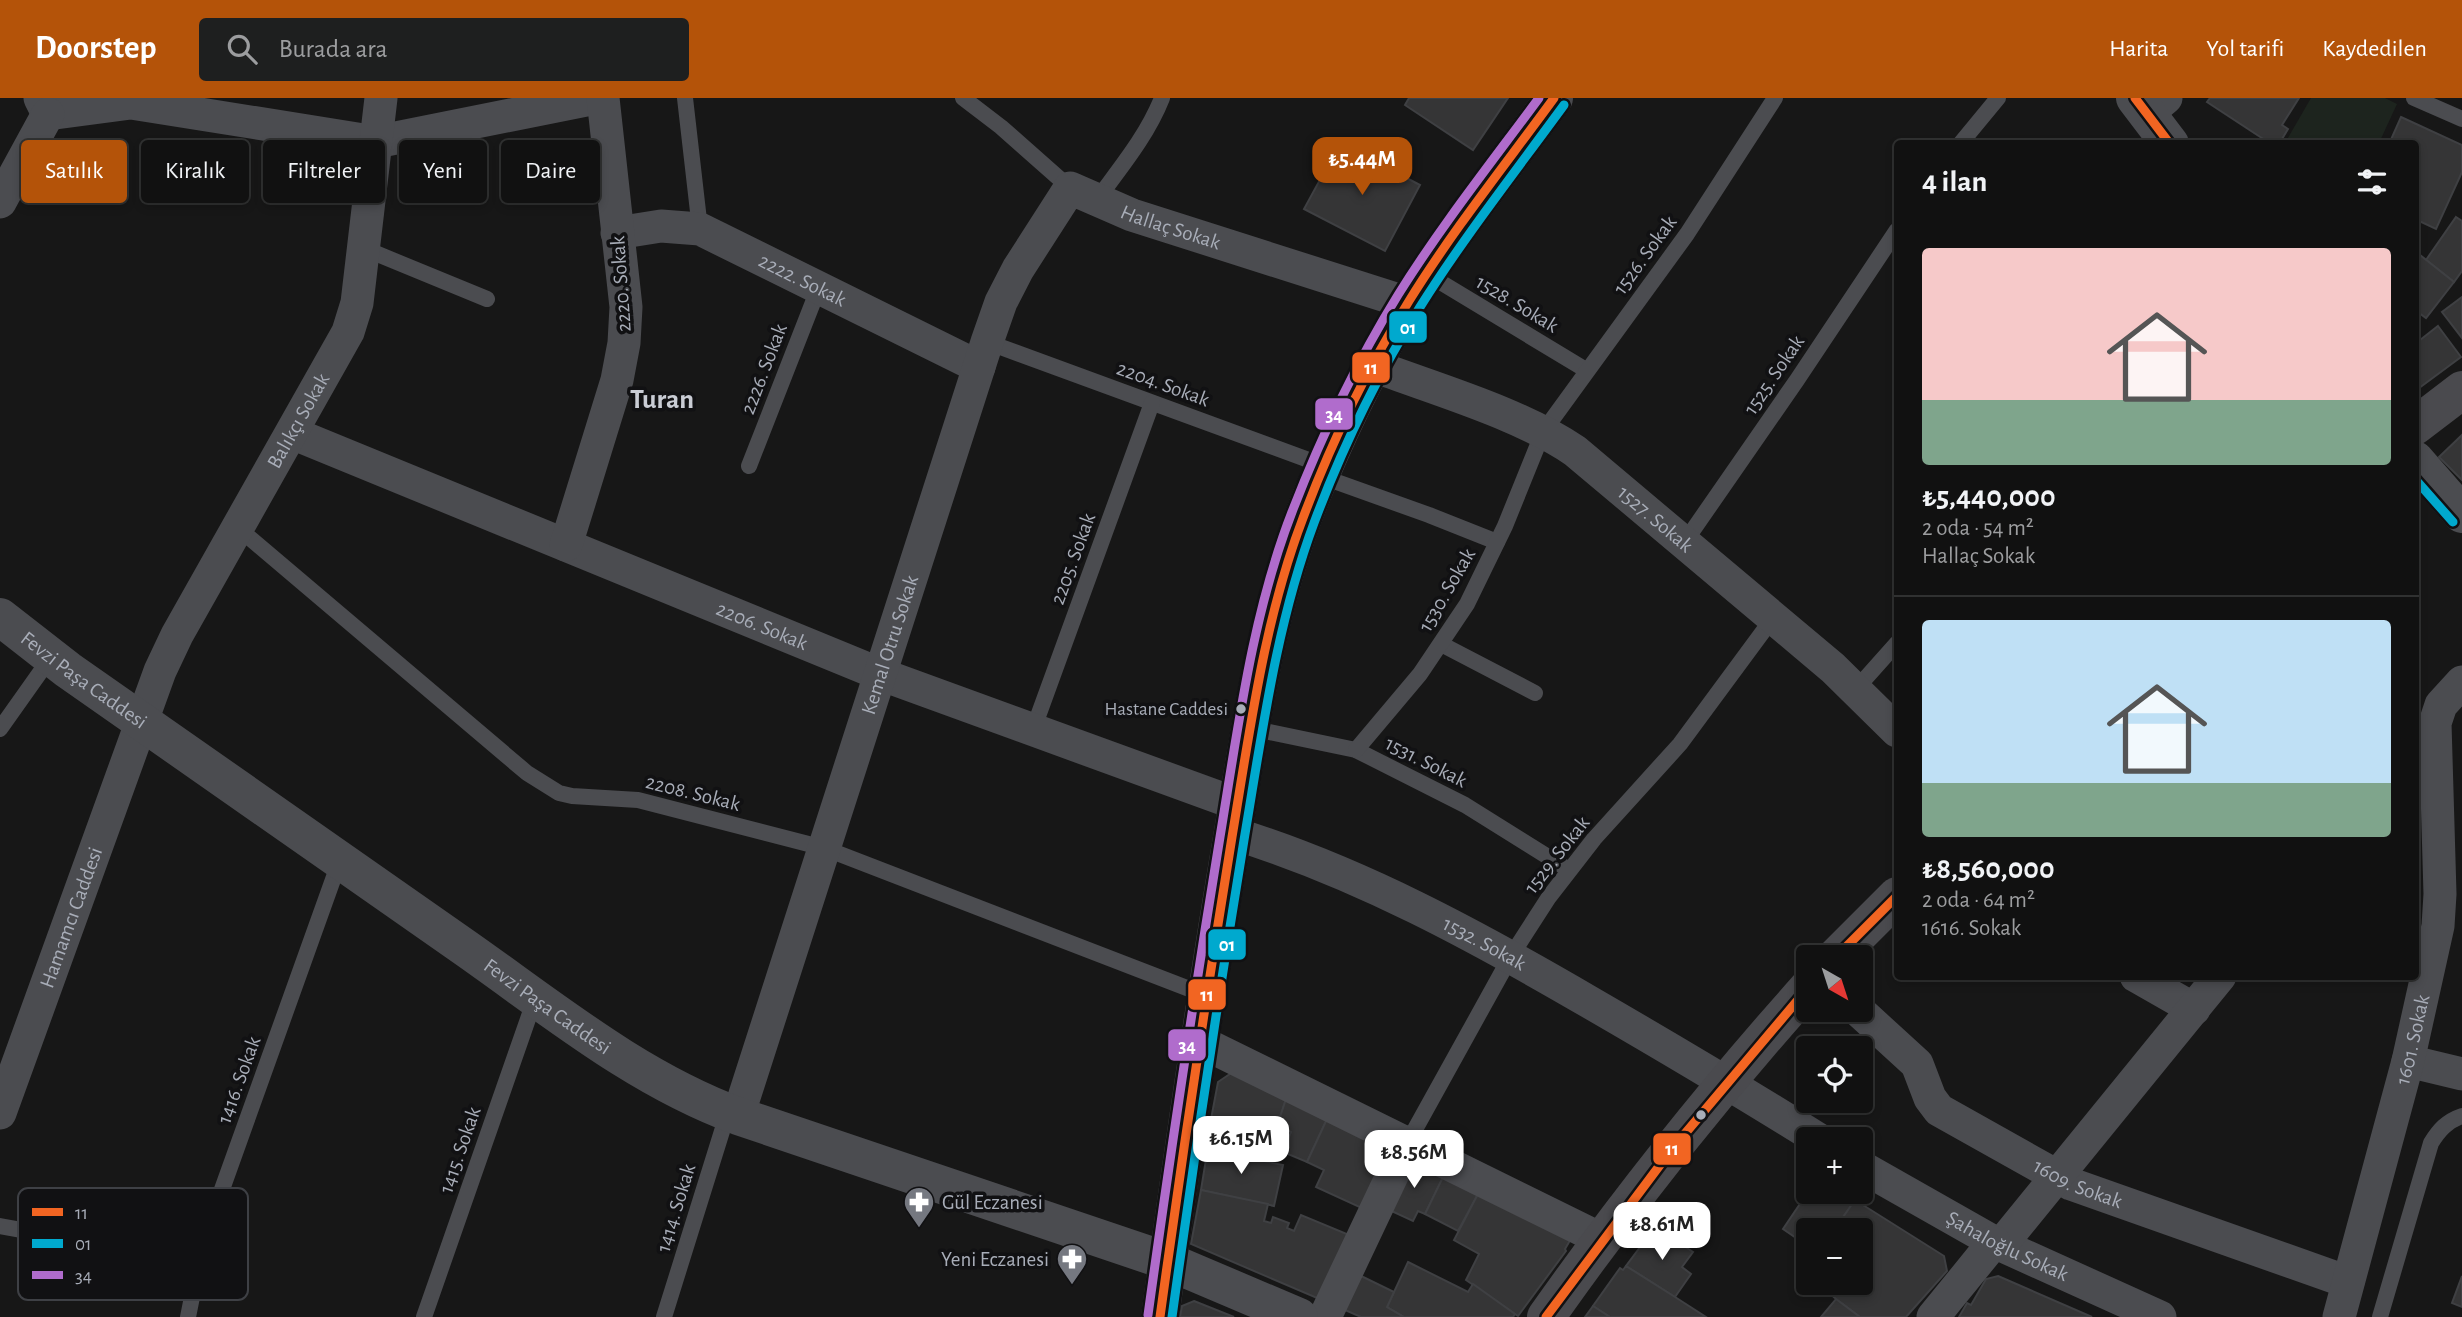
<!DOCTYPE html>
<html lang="tr">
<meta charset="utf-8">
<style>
body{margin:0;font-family:"Alegreya Sans",sans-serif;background:#1e1f1f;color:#f1f3f6;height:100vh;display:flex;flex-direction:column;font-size:26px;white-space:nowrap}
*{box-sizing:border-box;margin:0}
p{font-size:23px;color:#9c9d9f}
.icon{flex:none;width:38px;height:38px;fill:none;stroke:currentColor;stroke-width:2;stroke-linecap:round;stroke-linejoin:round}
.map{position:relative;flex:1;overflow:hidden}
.panel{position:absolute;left:1894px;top:42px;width:525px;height:840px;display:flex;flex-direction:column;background:#111;border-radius:7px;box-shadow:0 4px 10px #0003,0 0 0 2px #303131}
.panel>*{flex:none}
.hud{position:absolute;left:21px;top:42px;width:665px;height:63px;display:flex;gap:14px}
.needle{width:46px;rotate:141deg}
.buttons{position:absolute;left:1796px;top:847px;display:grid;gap:14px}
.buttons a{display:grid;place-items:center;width:77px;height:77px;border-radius:7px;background:#111;box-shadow:0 4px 10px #0003,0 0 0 2px #303131;font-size:35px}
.price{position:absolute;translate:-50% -60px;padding:0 16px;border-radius:14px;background:#fff;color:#222;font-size:23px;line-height:46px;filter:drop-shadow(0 2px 4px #0008)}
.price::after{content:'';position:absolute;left:50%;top:42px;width:21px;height:16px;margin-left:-10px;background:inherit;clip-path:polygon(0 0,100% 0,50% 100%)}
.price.current{background:#b45309;color:#fff}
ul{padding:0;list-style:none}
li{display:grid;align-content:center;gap:14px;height:371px;padding:0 28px}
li+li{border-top:2px solid #303131}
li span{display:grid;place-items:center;height:217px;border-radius:7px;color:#555}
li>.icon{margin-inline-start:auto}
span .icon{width:126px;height:126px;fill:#fffc;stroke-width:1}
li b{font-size:30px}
h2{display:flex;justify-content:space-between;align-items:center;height:84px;padding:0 28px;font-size:30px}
.tag{padding:0 24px;border-radius:7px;background:#111;box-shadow:0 4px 10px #0003,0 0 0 2px #303131;font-size:24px;line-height:63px}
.tag.current{background:#b45309;color:#fff}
header{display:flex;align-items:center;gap:42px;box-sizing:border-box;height:98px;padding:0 35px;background:#b45309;color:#fff}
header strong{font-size:33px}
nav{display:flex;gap:38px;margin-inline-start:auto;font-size:24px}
.search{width:490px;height:63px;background:#1e1f1f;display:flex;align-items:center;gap:18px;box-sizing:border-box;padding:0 24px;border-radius:7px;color:#9c9d9f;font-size:26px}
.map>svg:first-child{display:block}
</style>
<header>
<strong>Doorstep</strong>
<div class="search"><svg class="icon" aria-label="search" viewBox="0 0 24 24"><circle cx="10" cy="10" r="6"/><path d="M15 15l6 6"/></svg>Burada ara</div>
<nav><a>Harita</a><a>Yol tarifi</a><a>Kaydedilen</a></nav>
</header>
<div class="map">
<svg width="2462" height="1219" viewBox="0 0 2462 1219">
<rect width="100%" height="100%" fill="#171717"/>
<!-- green -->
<path fill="#1d241e" d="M2311,0H2385L2397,6L2379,45H2285Z"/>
<!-- building -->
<g fill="#353536" stroke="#3f4043" stroke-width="2">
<path d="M1409,0H1508L1473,52L1405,7Z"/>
<path d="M2210,0H2299L2282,27L2288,31L2279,46H2271L2207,4Z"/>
<path d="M2401,19L2462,47V74L2436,131L2415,121V46H2389Z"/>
<path d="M1340,45L1420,87L1385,153L1304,111Z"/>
<path d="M2456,119L2462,123V173L2454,184L2426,162Z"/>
<path d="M2415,153L2454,184L2426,220L2415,212Z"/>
<path d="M2462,199V240L2442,214Z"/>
<path d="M2438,228L2461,259L2415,293V246Z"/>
<path d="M2462,337V382L2439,359Z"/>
<path d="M1233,974L1286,1001L1270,1051L1262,1050L1260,1058L1206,1048L1218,984Z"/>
<path d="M1286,1001L1327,1021L1307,1064L1283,1054L1291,1034L1277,1028Z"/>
<path d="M1327,1021L1394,1053L1366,1112L1316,1089L1324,1072L1307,1064Z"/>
<path d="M1208,1049L1263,1059V1063L1283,1067L1274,1108L1201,1092Z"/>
<path d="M1409,1061L1444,1077L1425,1116L1418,1113L1413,1123L1385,1110Z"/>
<path d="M1444,1077L1479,1094L1458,1133L1425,1116Z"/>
<path d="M1201,1092L1268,1106L1264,1123L1271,1125L1273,1119L1289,1125L1287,1130L1294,1133L1301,1117L1354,1139L1324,1203L1191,1146Z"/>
<path d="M1479,1094L1572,1139L1565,1151L1566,1153L1518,1218L1466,1182L1479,1156L1454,1142Z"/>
<path d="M1808,1094H1842L1855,1102L1834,1132H1808V1148L1783,1131Z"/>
<path d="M1855,1102L1944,1158L1947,1173L1906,1219H1860L1836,1201L1818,1185H1860V1132H1834Z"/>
<path d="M1655,1129L1693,1154L1682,1169L1691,1176L1675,1199L1626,1168Z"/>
<path d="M1408,1164L1468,1194L1473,1186L1515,1216L1513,1219H1404L1387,1209Z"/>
<path d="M1626,1168L1675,1199L1706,1219H1610L1593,1208L1620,1170L1623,1172Z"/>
<path d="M1355,1175L1394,1194L1387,1209L1404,1219H1361L1338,1209Z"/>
<path d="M1998,1178L2092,1219H1959L1967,1205L1971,1207L1986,1181Z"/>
<path d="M2462,1178V1209L2452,1205Z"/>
<path d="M1836,1201L1860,1219H1821Z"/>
<path d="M1194,1203L1234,1219H1180L1182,1208Z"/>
<path d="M1593,1208L1610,1219H1585Z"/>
</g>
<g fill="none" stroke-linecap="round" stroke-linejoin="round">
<!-- service -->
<g stroke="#4b4c50" stroke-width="16">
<path d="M685,0L700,131"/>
<path d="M963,0L1001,29L1070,90"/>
<path d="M2414,0L2462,21"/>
<path d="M1960,46L1998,0"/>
<path d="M1096,103C1120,70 1147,38 1162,0"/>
<path d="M363,150L487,201"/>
<path d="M1427,176L1586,272"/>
<path d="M987,244L1325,368"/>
<path d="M749,368L819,189"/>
<path d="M1320,378L1429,417L1497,444"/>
<path d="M238,430L527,675L559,695L572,698L638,702L824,750L1205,897"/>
<path d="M1684,445L1797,282L1897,132"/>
<path d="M1441,546L1535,595"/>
<path d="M1856,591L1897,545"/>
<path d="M1250,630L1356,652L1465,707L1569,772"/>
<path d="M0,631L51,559"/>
<path d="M1033,632L1152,305"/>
<path d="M1356,652L1420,576L1467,506L1505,428L1543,334L1687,136L1775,0"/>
<path d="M1408,1044L1511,858L1549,799L1594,741L1680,646L1773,520"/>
<path d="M0,1128L199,1164"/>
<path d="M188,1219L199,1164L220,1097L340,762"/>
<path d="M424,1219L535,901"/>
<path d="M664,1219L728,1014"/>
<path d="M2380,1219L2431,1045C2439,1032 2447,1023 2462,1018"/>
</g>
<!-- minor -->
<g stroke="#4b4c50" stroke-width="33">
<path d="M40,0L48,16L131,5L376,44L596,0"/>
<path d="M2147,16L2166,0"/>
<path d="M0,104L48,16"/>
<path id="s1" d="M617,135L661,128L700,131L979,269"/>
<path id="s2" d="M1374,268C1438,292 1519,315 1575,353L1833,570L1897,633"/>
<path id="s3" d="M292,335L880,576L1237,706"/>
<path d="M566,447L617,282L624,245L626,209L603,0"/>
<path id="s4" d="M1232,735C1359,774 1476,838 1591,905C1667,949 1743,994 1818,1041"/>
<path d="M2136,878L2194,911"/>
<path id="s5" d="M1858,912L1917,966L1930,1000L1939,1012L2071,1086L2348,1184"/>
<path d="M1199,943L1601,1141"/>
<path d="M2408,963L2462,976"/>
<path id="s6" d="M0,1015L160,573L177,537L348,234L357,205L381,0"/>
<path id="s7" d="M738,1018L987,244L1001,204L1018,171L1070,90L1132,117L1408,205"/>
<path id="s8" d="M1860,1068L1994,1144L2160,1219"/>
<path d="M2001,1147L2220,878"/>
<path d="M1325,1219L1408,1044"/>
<path d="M1933,1219L1994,1144"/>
<path id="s9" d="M2339,1219L2408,963L2438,828L2440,796L2435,625L2441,607L2462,584"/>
</g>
<!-- tertiary -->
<g stroke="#4b4c50" stroke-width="38">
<path d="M2135,0L2170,46"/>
<path d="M2415,362L2462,416"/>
<path id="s10" d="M0,519L68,572C200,664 332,756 464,849C551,910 637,981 738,1018L1167,1163L1299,1219"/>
</g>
<!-- secondary -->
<g stroke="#4a4a4e" stroke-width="38">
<path d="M2415,328L2462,292"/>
<path d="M1836,859L1897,798"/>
<path d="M1160,1219C1182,1059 1205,899 1232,740C1252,617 1269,492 1320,378C1344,321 1377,255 1409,203C1453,133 1505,67 1554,0"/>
<path d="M1546,1219C1627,1104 1714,995 1808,890"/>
</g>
<!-- bus-1 casing -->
<g stroke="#111113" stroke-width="14">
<g id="bus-1">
<path d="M2135,0L2170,46"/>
<path d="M1836,859L1897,798"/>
<path d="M1160,1219C1182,1059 1206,899 1232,739C1250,632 1264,522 1303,420C1331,345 1367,271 1409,203C1453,132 1505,67 1554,0"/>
<path d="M1546,1219L1672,1051L1808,890"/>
</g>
</g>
<!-- bus-2 casing -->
<g stroke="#111113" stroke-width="14">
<g id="bus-2">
<path d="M2415,381L2453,424"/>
<path d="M1172,1219C1194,1060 1218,901 1244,742C1262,636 1276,527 1314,425C1342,350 1378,276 1420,209C1464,139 1515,74 1564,7"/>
</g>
</g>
<!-- bus-3 casing -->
<g stroke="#111113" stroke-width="14">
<path id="bus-3" d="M1148,1217C1170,1058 1194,898 1220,739C1238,630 1252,517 1292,414C1321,339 1356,265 1398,197C1441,128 1491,65 1539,0"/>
</g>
<!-- bus-1 -->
<use href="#bus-1" stroke="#f26522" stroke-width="9"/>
<!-- bus-2 -->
<use href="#bus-2" stroke="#00a9ce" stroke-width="9"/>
<!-- bus-3 -->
<use href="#bus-3" stroke="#b06ccc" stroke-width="9"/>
</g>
<!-- icons -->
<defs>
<g id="pharmacy-pin" transform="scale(1.575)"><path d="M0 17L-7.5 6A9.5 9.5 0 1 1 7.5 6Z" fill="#757880" stroke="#111113"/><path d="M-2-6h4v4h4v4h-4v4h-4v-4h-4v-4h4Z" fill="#fff"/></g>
</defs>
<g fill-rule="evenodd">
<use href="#pharmacy-pin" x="919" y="1104"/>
<use href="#pharmacy-pin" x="1072" y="1161"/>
</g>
<!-- markers -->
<g fill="#a8adb8" stroke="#111113" stroke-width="2.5">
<circle cx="1241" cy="611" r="6"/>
<circle cx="1701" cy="1017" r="6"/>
</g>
<g text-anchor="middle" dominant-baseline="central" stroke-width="7" stroke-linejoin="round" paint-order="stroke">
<!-- bus labels -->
<g font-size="19" fill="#a8adb8" stroke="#111113" text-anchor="end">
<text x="1228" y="611">Hastane Caddesi</text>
</g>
<!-- street labels -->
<g font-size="21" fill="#a8adb8" stroke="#111113">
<text stroke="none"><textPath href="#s7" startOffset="1097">Hallaç Sokak</textPath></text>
<text transform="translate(1645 157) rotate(-54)">1526. Sokak</text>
<text stroke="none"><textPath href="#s1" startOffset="198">2222. Sokak</textPath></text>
<text transform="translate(621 186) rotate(-94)">2220. Sokak</text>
<text transform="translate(1517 206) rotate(31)">1528. Sokak</text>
<text transform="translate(764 271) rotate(-69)">2226. Sokak</text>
<text transform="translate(1774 277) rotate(-56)">1525. Sokak</text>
<text transform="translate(1163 286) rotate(20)">2204. Sokak</text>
<text stroke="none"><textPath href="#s6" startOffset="756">Balıkçı Sokak</textPath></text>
<text stroke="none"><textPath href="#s2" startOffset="324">1527. Sokak</textPath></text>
<text transform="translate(1073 461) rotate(-70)">2205. Sokak</text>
<text transform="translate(1447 492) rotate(-60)">1530. Sokak</text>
<text stroke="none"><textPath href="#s3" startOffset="508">2206. Sokak</textPath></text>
<text stroke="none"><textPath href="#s7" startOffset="495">Kemal Otru Sokak</textPath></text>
<text stroke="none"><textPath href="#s10" startOffset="105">Fevzi Paşa Caddesi</textPath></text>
<text transform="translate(1426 664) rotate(27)">1531. Sokak</text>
<text transform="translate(693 695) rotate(14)">2208. Sokak</text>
<text transform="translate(1557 757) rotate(-52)">1529. Sokak</text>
<text stroke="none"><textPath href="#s6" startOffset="208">Hamamcı Caddesi</textPath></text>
<text stroke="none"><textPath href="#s4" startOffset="276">1532. Sokak</textPath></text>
<text stroke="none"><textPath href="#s10" startOffset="672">Fevzi Paşa Caddesi</textPath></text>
<text stroke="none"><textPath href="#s9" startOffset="287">1601. Sokak</textPath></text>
<text transform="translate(239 982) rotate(-70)">1416. Sokak</text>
<text transform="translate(460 1052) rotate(-71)">1415. Sokak</text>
<text stroke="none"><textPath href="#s5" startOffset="289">1609. Sokak</textPath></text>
<text transform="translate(676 1110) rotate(-73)">1414. Sokak</text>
<text stroke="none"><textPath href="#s8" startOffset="168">Şahaloğlu Sokak</textPath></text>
</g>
<!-- poi labels -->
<g font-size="21" fill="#a8adb8" stroke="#111113" text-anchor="start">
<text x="942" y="1104">Gül Eczanesi</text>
<text x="1049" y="1161" text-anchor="end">Yeni Eczanesi</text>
</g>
<!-- district labels -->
<g font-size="28" font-weight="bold" fill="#c9ccd4" stroke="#111113">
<text x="662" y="302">Turan</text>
</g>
</g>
<!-- legend -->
<rect x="18" y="1090" width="230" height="112" rx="10" fill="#111113" stroke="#3e4045" stroke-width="2"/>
<rect x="32" y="1110" width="31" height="8" fill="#f26522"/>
<rect x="32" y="1141" width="31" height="9" fill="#00a9ce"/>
<rect x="32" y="1173" width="31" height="8" fill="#b06ccc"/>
<g font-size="19" fill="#a8adb8">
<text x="75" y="1121">11</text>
<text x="75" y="1152">01</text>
<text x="75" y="1184">34</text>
</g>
<g stroke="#111113" stroke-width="2.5">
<rect x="1388" y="212" width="40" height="34" rx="7" fill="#00a9ce"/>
<rect x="1351" y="253" width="40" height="33" rx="7" fill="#f26522"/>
<rect x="1314" y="299" width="40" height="34" rx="7" fill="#b06ccc"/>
<rect x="1207" y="830" width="40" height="33" rx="7" fill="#00a9ce"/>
<rect x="1187" y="880" width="40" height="33" rx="7" fill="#f26522"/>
<rect x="1167" y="930" width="40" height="34" rx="7" fill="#b06ccc"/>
<rect x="1652" y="1034" width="40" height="34" rx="7" fill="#f26522"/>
</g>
<g font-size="19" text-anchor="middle" font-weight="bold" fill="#fff">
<text x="1408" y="236">01</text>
<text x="1371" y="276">11</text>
<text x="1334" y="323">34</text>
<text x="1227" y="853">01</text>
<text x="1207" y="903">11</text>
<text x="1187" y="954">34</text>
<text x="1672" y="1057">11</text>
</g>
</svg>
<div class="buttons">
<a><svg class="needle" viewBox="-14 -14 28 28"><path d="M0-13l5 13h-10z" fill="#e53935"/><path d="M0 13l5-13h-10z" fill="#9c9d9f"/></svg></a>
<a><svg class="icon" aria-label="locate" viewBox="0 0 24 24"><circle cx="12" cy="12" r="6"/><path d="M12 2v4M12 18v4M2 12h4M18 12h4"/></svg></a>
<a>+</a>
<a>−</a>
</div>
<b class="price current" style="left:1362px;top:99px">₺5.44M</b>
<b class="price" style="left:1241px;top:1078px">₺6.15M</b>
<b class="price" style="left:1414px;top:1092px">₺8.56M</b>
<b class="price" style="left:1662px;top:1164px">₺8.61M</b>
<div class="hud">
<a class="tag current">Satılık</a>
<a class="tag">Kiralık</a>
<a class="tag">Filtreler</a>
<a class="tag">Yeni</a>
<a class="tag">Daire</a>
</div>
<section class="panel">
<h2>4 ilan<svg class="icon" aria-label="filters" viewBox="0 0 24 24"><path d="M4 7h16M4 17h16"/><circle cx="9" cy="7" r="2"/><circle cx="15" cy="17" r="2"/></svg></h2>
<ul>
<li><span style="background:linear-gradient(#f6c9c9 70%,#7fa58c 0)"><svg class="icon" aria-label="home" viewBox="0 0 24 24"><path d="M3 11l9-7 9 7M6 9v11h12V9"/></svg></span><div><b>₺5,440,000</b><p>2 oda · 54 m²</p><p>Hallaç Sokak</p></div></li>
<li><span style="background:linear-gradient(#bfe0f5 75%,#7fa58c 0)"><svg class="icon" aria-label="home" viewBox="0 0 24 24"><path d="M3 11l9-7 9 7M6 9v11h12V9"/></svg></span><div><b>₺8,560,000</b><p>2 oda · 64 m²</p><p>1616. Sokak</p></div></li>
</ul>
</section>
</div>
